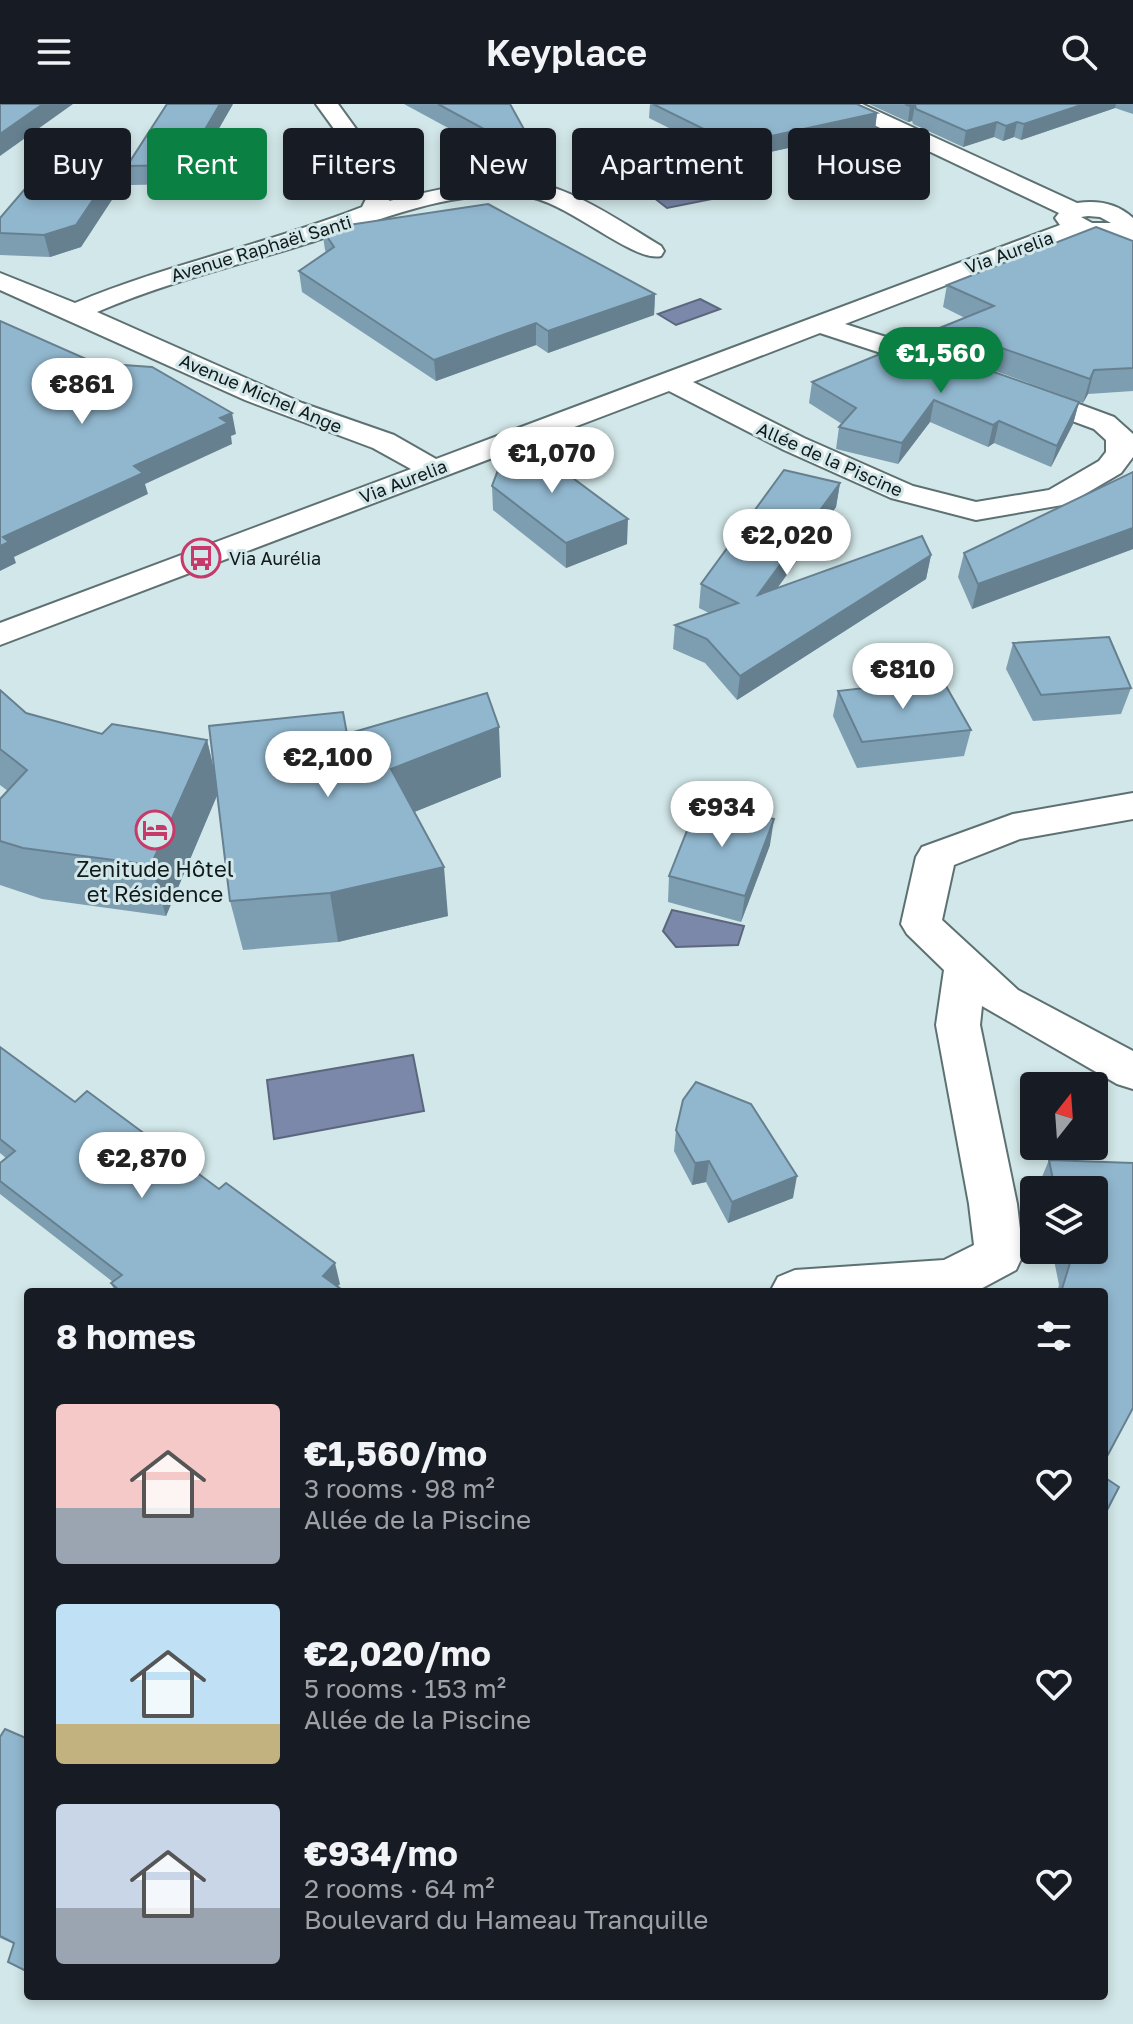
<!DOCTYPE html>
<meta charset="utf-8">
<style>
body{margin:0;font-family:"Golos Text",sans-serif;background:#20242c;color:#f1f3f6;height:100vh;display:flex;flex-direction:column;font-size:30px;white-space:nowrap}
*{box-sizing:border-box;margin:0}
p{font-size:26px;color:#9ea1a6}
.icon{flex:none;width:44px;height:44px;fill:none;stroke:currentColor;stroke-width:2;stroke-linecap:round;stroke-linejoin:round}
.map{position:relative;flex:1;overflow:hidden}
.drawer{position:absolute;left:24px;top:1184px;width:1084px;height:712px;display:flex;flex-direction:column;background:#171b24;border-radius:8px;box-shadow:0 4px 12px #0003}
.drawer>*{flex:none}
.hud{position:absolute;left:24px;top:24px;width:1086px;height:72px;display:flex;gap:16px}
.needle{width:52px;rotate:17deg}
.buttons{position:absolute;left:1020px;top:968px;display:grid;gap:16px}
.buttons a{display:grid;place-items:center;width:88px;height:88px;border-radius:8px;background:#171b24;box-shadow:0 4px 12px #0003;font-size:40px}
.price{position:absolute;translate:-50% -68px;padding:0 18px;border-radius:28px;background:#fff;color:#222;font-size:26px;line-height:52px;filter:drop-shadow(0 2px 4px #0008)}
.price::after{content:'';position:absolute;left:50%;top:48px;width:24px;height:18px;margin-left:-12px;background:inherit;clip-path:polygon(0 0,100% 0,50% 100%)}
.price.on{background:#0b8043;color:#fff}
ul{padding:0;list-style:none}
li{display:flex;align-items:center;gap:24px;height:200px;padding:0 32px}
li span{display:grid;place-items:center;flex:none;width:224px;height:160px;border-radius:8px;color:#555}
li>.icon{margin-inline-start:auto}
span .icon{width:96px;height:96px;fill:#fffc;stroke-width:1}
li b{font-size:34px}
h2{display:flex;justify-content:space-between;align-items:center;height:96px;padding:0 32px;font-size:34px}
.pill{padding:0 28px;border-radius:8px;background:#171b24;box-shadow:0 4px 12px #0003;font-size:28px;line-height:72px}
.pill.on{background:#0b8043;color:#fff}
header{display:flex;justify-content:space-between;align-items:center;height:104px;padding:0 32px;background:#171b24;font-size:36px;font-weight:600}
.map>svg:first-child{display:block}
</style>
<header><svg class="icon" aria-label="menu" viewBox="0 0 24 24"><path d="M4 6h16M4 12h16M4 18h16"/></svg>Keyplace<svg class="icon" aria-label="search" viewBox="0 0 24 24"><circle cx="10" cy="10" r="6"/><path d="M15 15l6 6"/></svg></header>
<div class="map">
<svg width="1133" height="1920" viewBox="0 0 1133 1920">
<rect width="100%" height="100%" fill="#d2e7e9"/>
<!-- water -->
<g fill="#7b88a9" stroke="#5c677e" stroke-width="2">
<path d="M698,84L712,95L667,104L653,93Z"/>
<path d="M700,195L720,205L676,221L658,210Z"/>
<path d="M672,806L744,822L738,841L676,843L663,827Z"/>
<path d="M413,951L424,1007L274,1035L267,976Z"/>
</g>
<g fill="none" stroke-linecap="round" stroke-linejoin="round">
<!-- minor casing -->
<g stroke="#5e7172" stroke-width="4">
<g id="minor">
<path d="M316,0H338L375,51L392,91L389,97C448,84 511,64 570,90C602,104 631,124 661,142L664,147L661,152C633,159 566,96 524,92C448,85 376,118 305,140C235,162 164,179 97,208L302,299L394,331L436,355L1060,121L1055,114L1059,109L838,4L834,0H862L1077,99C1097,96 1117,99 1133,114V140L1079,130L845,220L962,257L966,263L962,269L952,271L942,269L820,229L693,278L804,334L913,382L976,398L1049,386L1099,357L1106,348V336L1094,325L1010,294L1006,288L1010,282L1020,280L1030,282L1114,313L1133,330V353L1121,369L1068,400L976,416L891,394L784,346L669,287L0,541V519L411,365L373,344L245,296L0,186V169L75,199C168,160 268,140 362,103L368,91L353,51ZM1088,112L1100,113L1111,119H1092L1081,113Z"/>
<path d="M1133,689V715L1020,735L954,761L942,816L1018,886L1133,947V985L1117,980L982,902L980,921L1017,1100L1023,1151L1016,1166L975,1188H770L778,1173L795,1166L944,1156L974,1141L969,1100L936,921L944,866L907,830L901,820L916,753L922,743L1013,710Z"/>
</g>
</g>
<!-- minor -->
<use href="#minor" fill="#fff" fill-rule="evenodd"/>
</g>
<!-- wall -->
<g fill="#7d9db1">
<path d="M233,0L187,80L131,81L127,62Z"/>
<path d="M404,0H510L541,56L542,75Z"/>
<path d="M650,0H858L877,9L875,25L733,56L649,14Z"/>
<path d="M869,0H1133V10L1115,4L1021,36L1014,33L1003,37L994,33L963,43L913,20L912,17L908,18Z"/>
<path d="M117,88L81,143L50,153L0,151V114Z"/>
<path d="M322,125L655,190L654,211L548,249L536,241L436,277L302,188L299,167L326,148L325,146Z"/>
<path d="M1133,137V287L1088,290L1083,299L938,246L942,223L965,214L943,203L947,181Z"/>
<path d="M812,278L1079,298L1073,320L1051,363L994,339L988,343L930,318L898,360L836,345L839,323L842,320L809,299Z"/>
<path d="M1133,368V445L972,505L958,473L964,449Z"/>
<path d="M840,379L836,403L777,484L931,451L926,475L737,596L705,559L673,545L675,521L709,509L699,504L701,480Z"/>
<path d="M492,382L627,440L566,464L493,406Z"/>
<path d="M1013,539L1131,584L1121,610L1033,617L1006,565Z"/>
<path d="M0,586L26,609L102,630L207,636L214,666L347,630L501,673L414,708L448,812L338,838L243,846L230,797L217,691L166,812L42,795L0,781V695L8,687L0,681Z"/>
<path d="M838,587L971,626L964,652L857,664L833,612Z"/>
<path d="M770,741L741,818L668,798L669,772Z"/>
<path d="M0,943L57,986L340,1180L337,1182L345,1188H115L111,1179L113,1178L0,1090V1059L6,1054L0,1049Z"/>
<path d="M676,1026L793,1094L728,1119L706,1078L692,1081L674,1047Z"/>
<path d="M1049,1056L1133,1059L1104,1188H1057L1059,1181L1052,1146H1094V1086H1040L1039,1080Z"/>
<path d="M0,1633L28,1635V1869L8,1858L14,1840L0,1834Z"/>
</g>
<!-- shaded-wall -->
<g fill="#668090">
<path d="M43,0H73L0,52V30Z"/>
<path d="M220,0H233L187,80L184,61Z"/>
<path d="M1084,0H1116L1115,4L1021,36L1024,20Z"/>
<path d="M915,1L912,17L908,18L910,2Z"/>
<path d="M877,9L875,25L733,56L734,40Z"/>
<path d="M997,18L994,33L963,43L966,27Z"/>
<path d="M1017,18L1014,33L1003,37L1006,22Z"/>
<path d="M113,66L117,88L81,143L50,153L44,131Z"/>
<path d="M655,190L654,211L548,249V227Z"/>
<path d="M536,219V241L436,277L434,256Z"/>
<path d="M1094,266L1088,290L1083,299L1090,275Z"/>
<path d="M934,296L930,318L898,360L902,339Z"/>
<path d="M1079,298L1073,320L1051,363L1057,342Z"/>
<path d="M232,309L236,330L231,332L232,340L145,380L148,390L14,453L16,459L0,467V442L3,433L220,314Z"/>
<path d="M999,317L994,339L988,343L993,321Z"/>
<path d="M840,379L836,403L755,515L758,491Z"/>
<path d="M628,415L627,440L566,464V439Z"/>
<path d="M1133,424V445L972,505L978,480Z"/>
<path d="M931,451L926,475L737,596L740,572Z"/>
<path d="M499,623L501,673L397,715L391,665Z"/>
<path d="M207,636L219,687L166,812L151,761Z"/>
<path d="M774,715L770,741L741,818L745,792Z"/>
<path d="M444,763L448,812L338,838L330,789Z"/>
<path d="M709,1057L706,1078L692,1081L695,1059Z"/>
<path d="M797,1072L793,1094L728,1119L732,1098Z"/>
<path d="M335,1159L340,1180L332,1188L323,1172Z"/>
</g>
<!-- building -->
<g fill="#91b7ce" stroke="#668090" stroke-width="2">
<path d="M0,0H43L0,30Z"/>
<path d="M167,0H220L184,61L127,62Z"/>
<path d="M438,0H510L541,56Z"/>
<path d="M653,0H857L877,9L734,40Z"/>
<path d="M905,0H1084L1024,20L1017,18L1006,22L997,18L966,27L916,5L915,1L910,2Z"/>
<path d="M42,65L113,66L76,121L44,131L0,129V114Z"/>
<path d="M488,100L655,190L548,227L536,219L434,256L299,167L334,143L322,125Z"/>
<path d="M1096,123L1133,137V264L1094,266L1090,275L942,223L994,202L947,181Z"/>
<path d="M0,217L95,259L152,263L232,309L220,314L228,319L134,362L143,369L3,433L9,438L0,442Z"/>
<path d="M909,238L1079,298L1057,342L999,317L993,321L934,296L902,339L839,323L856,304L812,278Z"/>
<path d="M507,342L531,343L628,415L566,439L492,382Z"/>
<path d="M784,366L840,379L758,491L922,432L931,451L740,572L707,535L675,521L738,499L701,480Z"/>
<path d="M1133,368V424L978,480L964,449Z"/>
<path d="M1109,533L1131,584L1041,591L1013,539Z"/>
<path d="M942,575L971,626L862,638L838,587Z"/>
<path d="M0,586L26,609L102,630L112,620L207,636L151,761L23,744L0,737V695L27,666L0,645Z"/>
<path d="M487,589L499,623L391,665L444,763L330,789L230,797L209,622L343,608L347,630Z"/>
<path d="M698,699L774,715L745,792L669,772Z"/>
<path d="M0,943L75,998L87,987L219,1085L226,1079L335,1159L323,1172L345,1188H121L111,1179L122,1171L0,1077V1059L15,1047L0,1035Z"/>
<path d="M696,978L751,1000L797,1072L732,1098L709,1057L695,1059L676,1026L683,996Z"/>
<path d="M1049,1056L1133,1059V1304L1104,1358V1188H1061L1070,1159L1068,1146H1094V1086H1055Z"/>
<path d="M1104,1373L1119,1383L1104,1412Z"/>
<path d="M5,1625L28,1635V1868L8,1858L14,1839L0,1832V1633Z"/>
</g>
<!-- icons -->
<defs>
<g id="bus-ring" transform="scale(2)"><circle r="9.5" fill="#d2e7e9" stroke="#c63968" stroke-width="1.5"/><path d="M-5-6H5V4H4V6H2V4H-2V6H-4V4H-5ZM-3.5-4V0h7V-4ZM-3.5 1.2v1.5H-2V1.2ZM2 1.2v1.5H3.5V1.2Z" fill="#c63968"/></g>
<g id="hotel-ring" transform="scale(2)"><circle r="9.5" fill="#d2e7e9" stroke="#c63968" stroke-width="1.5"/><path d="M-6-4.5h1.5V1H6V5H4.5V3h-9V5H-6ZM-4 0a1.8 1.8 0 1 1 3.6 0ZM.5 0V-2.5h3Q6-2.5 6 0Z" fill="#c63968"/></g>
</defs>
<g fill-rule="evenodd">
<use href="#bus-ring" x="201" y="454"/>
<use href="#hotel-ring" x="155" y="726"/>
</g>
<g text-anchor="middle" dominant-baseline="central" stroke-width="6" stroke-linejoin="round" paint-order="stroke">
<!-- far-street labels -->
<g font-size="18" fill="#12191a" stroke="#d2e7e9">
<text transform="translate(261 144) rotate(-17)">Avenue Raphaël Santi</text>
<text transform="translate(1009 148) rotate(-20)">Via Aurelia</text>
<text transform="translate(261 289) rotate(23)">Avenue Michel Ange</text>
<text transform="translate(830 355) rotate(24)">Allée de la Piscine</text>
<text transform="translate(403 377) rotate(-21)">Via Aurelia</text>
</g>
<!-- far-poi labels -->
<g font-size="18" fill="#12191a" stroke="#d2e7e9" text-anchor="start">
<text x="229" y="454">Via Aurélia</text>
</g>
<!-- poi labels -->
<g font-size="22" fill="#12191a" stroke="#d2e7e9">
<text x="155" y="764">Zenitude Hôtel<tspan x="155" dy="25">et Résidence</tspan></text>
</g>
</g>
</svg>
<div class="buttons">
<a><svg class="needle" viewBox="-14 -14 28 28"><path d="M0-13l5 13h-10z" fill="#e53935"/><path d="M0 13l5-13h-10z" fill="#9ea1a6"/></svg></a>
<a><svg class="icon" aria-label="layers" viewBox="0 0 24 24"><path d="M12 4l9 5-9 5-9-5zM3 14l9 5 9-5"/></svg></a>
</div>
<b class="price on" style="left:941px;top:291px">€1,560</b>
<b class="price" style="left:82px;top:322px">€861</b>
<b class="price" style="left:552px;top:391px">€1,070</b>
<b class="price" style="left:787px;top:473px">€2,020</b>
<b class="price" style="left:903px;top:607px">€810</b>
<b class="price" style="left:328px;top:695px">€2,100</b>
<b class="price" style="left:722px;top:745px">€934</b>
<b class="price" style="left:142px;top:1096px">€2,870</b>
<div class="hud">
<a class="pill">Buy</a>
<a class="pill on">Rent</a>
<a class="pill">Filters</a>
<a class="pill">New</a>
<a class="pill">Apartment</a>
<a class="pill">House</a>
</div>
<section class="drawer">
<h2>8 homes<svg class="icon" aria-label="filters" viewBox="0 0 24 24"><path d="M4 7h16M4 17h16"/><circle cx="9" cy="7" r="2"/><circle cx="15" cy="17" r="2"/></svg></h2>
<ul>
<li><span style="background:linear-gradient(#f6c9c9 65%,#9aa5b1 0)"><svg class="icon" aria-label="home" viewBox="0 0 24 24"><path d="M3 11l9-7 9 7M6 9v11h12V9"/></svg></span><div><b>€1,560/mo</b><p>3 rooms · 98 m²</p><p>Allée de la Piscine</p></div><svg class="icon" aria-label="heart" viewBox="0 0 24 24"><path d="M12 20l-8-8c-3-5 5-10 8-4 3-6 11-1 8 4z"/></svg></li>
<li><span style="background:linear-gradient(#bfe0f5 75%,#c2b280 0)"><svg class="icon" aria-label="home" viewBox="0 0 24 24"><path d="M3 11l9-7 9 7M6 9v11h12V9"/></svg></span><div><b>€2,020/mo</b><p>5 rooms · 153 m²</p><p>Allée de la Piscine</p></div><svg class="icon" aria-label="heart" viewBox="0 0 24 24"><path d="M12 20l-8-8c-3-5 5-10 8-4 3-6 11-1 8 4z"/></svg></li>
<li><span style="background:linear-gradient(#c9d6e8 65%,#9aa5b1 0)"><svg class="icon" aria-label="home" viewBox="0 0 24 24"><path d="M3 11l9-7 9 7M6 9v11h12V9"/></svg></span><div><b>€934/mo</b><p>2 rooms · 64 m²</p><p>Boulevard du Hameau Tranquille</p></div><svg class="icon" aria-label="heart" viewBox="0 0 24 24"><path d="M12 20l-8-8c-3-5 5-10 8-4 3-6 11-1 8 4z"/></svg></li>
</ul>
</section>
</div>
